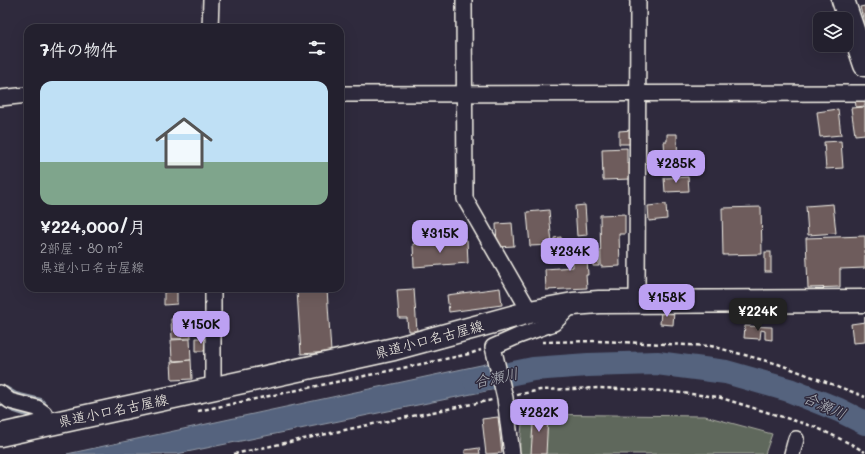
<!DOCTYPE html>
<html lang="ja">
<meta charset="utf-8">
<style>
body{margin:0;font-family:Mali,"Klee One",sans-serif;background:#2b2836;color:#f1f3f6;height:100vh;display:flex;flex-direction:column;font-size:15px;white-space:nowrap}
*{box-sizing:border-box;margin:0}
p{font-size:13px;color:#a3a3aa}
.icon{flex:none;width:22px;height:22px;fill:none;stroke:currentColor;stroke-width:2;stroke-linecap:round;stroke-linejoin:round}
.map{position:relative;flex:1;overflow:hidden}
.side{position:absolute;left:24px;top:24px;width:320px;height:268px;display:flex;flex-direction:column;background:#23202e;border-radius:12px;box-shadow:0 4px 16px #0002,0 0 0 1px #403e4a}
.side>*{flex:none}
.tools{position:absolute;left:813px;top:12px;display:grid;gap:8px}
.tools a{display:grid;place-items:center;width:40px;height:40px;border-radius:8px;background:#23202e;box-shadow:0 4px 16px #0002,0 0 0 1px #403e4a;font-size:20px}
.price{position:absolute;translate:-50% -34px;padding:0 9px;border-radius:8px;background:#bca0f2;color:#111;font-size:13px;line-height:26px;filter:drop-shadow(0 1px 2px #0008)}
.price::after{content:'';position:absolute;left:50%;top:24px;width:12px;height:9px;margin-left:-6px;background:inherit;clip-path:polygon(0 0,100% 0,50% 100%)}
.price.current{background:#222;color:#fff}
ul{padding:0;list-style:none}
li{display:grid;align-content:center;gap:8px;height:212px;padding:0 16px}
li span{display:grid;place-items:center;height:124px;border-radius:12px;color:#555}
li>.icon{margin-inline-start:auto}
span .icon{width:72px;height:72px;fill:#fffc;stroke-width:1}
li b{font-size:17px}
h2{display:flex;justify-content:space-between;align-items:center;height:48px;padding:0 16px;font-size:17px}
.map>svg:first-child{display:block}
</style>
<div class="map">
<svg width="865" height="454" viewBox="0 0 865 454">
<rect width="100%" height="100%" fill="#2f2a3d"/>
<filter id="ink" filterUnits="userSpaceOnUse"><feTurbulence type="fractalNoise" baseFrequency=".025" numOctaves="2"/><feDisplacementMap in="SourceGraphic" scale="8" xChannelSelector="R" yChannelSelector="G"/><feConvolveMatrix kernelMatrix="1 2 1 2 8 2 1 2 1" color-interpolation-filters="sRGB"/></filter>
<g filter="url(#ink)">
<!-- green -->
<path fill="#5f685b" stroke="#aaaca2" d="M523,414L705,416L772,434L765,454H519Z"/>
<!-- water -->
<path fill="#54637e" stroke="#949ca8" d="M495,362L501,388L177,454H67Z"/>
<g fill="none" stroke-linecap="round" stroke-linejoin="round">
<!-- stream -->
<g stroke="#949ca8" stroke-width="4">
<path d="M6,388L16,394L41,400L48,408"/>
<path d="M0,403L12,410L33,417L34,421"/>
</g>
<!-- river -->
<path stroke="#54637e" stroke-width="24" d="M475,381L533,369L588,365L657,363L726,372L789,390L839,410L865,423"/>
</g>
<!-- building -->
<g fill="#6e5c5b" stroke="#f4f1e8">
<path d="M865,6V25L860,7Z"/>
<path d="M865,97V106L856,107L855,98Z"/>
<path d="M865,107V134L855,135L851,108Z"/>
<path d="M838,109L841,135L820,137L817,112Z"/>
<path d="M632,130V144H619V131Z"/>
<path d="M667,134H677L678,174H653L652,156H665L664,141H667Z"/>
<path d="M841,141L843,168L826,169L824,142Z"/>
<path d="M627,148V163H630L631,179L603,180L602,149Z"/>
<path d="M688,177L689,191L665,192L664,178Z"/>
<path d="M666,204L667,219L649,221L648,206Z"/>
<path d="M833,204L836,233L808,235L806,206Z"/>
<path d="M585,205L587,235L577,236L575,206Z"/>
<path d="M761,207L762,254L723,255L722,208Z"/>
<path d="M549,210L552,245L530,246L527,212Z"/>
<path d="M625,214V234H619L620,266L601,267L600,215Z"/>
<path d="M512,223L514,246L497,247L496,224Z"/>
<path d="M865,236V268L840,269V287L808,288L806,238Z"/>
<path d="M561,237L563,261L549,262L548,248L554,247V238Z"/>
<path d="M467,240L468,263L414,267L413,244Z"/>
<path d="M586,243L588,275H586L587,288L546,290L545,269L573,267L572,244Z"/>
<rect x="765" y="252" width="6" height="20"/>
<path d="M592,253H599V266H593Z"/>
<path d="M500,288L502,305L449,312L447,295Z"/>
<path d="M327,289L331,352L301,354L297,291Z"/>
<path d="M414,289L417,331H408L407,318H399L397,290Z"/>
<path d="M177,291V304L164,305V292Z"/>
<path d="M661,310L674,311L673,325L660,324Z"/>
<path d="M865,317V342L853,343L851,324L865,322Z"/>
<path d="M190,318L191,338L172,339L171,319Z"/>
<path d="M745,326L772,327V340L765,339V331L761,330L760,339L744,338Z"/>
<path d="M196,338H205L206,351H196Z"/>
<path d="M190,339L191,360L172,361L171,340Z"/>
<path d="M191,360L192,379L172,380L171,362Z"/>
<path d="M534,409L541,410V415L548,416L546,454H531Z"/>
<path d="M498,417L502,453L486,454L482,419Z"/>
<path d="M479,448L480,454H465V450Z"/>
</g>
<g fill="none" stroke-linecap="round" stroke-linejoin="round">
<!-- street casing -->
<g stroke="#f4f1e8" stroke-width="18">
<g id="street">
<path d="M464,0L465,199L530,312"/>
<path d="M210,28L211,0"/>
<path d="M340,94L865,93"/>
<path d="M0,98L28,95"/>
<path d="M213,288V389"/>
<path d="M637,302L638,0"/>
<path d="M0,393L10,401L37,408L44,413L49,424"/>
<path d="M512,454L505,398L493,347L518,336L554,323L573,304"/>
<path d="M792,454L796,439"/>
</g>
</g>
<!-- secondary casing -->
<g stroke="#f4f1e8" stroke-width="25">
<g id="secondary">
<path d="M843,0L865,65"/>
<path d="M0,435L394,349L530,312L573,304L599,302L865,301"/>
</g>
</g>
<!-- path -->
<g stroke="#f4f1e8" stroke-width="2.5" stroke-dasharray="4 3" stroke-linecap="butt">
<path d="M542,342L598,341L711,346L778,364L858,394L865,397"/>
<path d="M517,395L540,390L600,388L663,391L718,397L815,427L849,443L865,452"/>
<path d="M198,411L469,354L481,350"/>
<path d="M234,454L368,425L492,400"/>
</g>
<!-- street -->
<use href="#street" stroke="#2f2a3d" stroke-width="15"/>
<!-- secondary -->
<use href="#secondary" stroke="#2f2a3d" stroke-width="22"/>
</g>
</g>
<g text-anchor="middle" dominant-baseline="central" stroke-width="3" stroke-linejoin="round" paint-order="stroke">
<!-- street labels -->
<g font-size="14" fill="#f4f1e8" stroke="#2f2a3d">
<text transform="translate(429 339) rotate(-15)">県道小口名古屋線</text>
<text transform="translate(113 410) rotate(-12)">県道小口名古屋線</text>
</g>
<!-- water labels -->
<g font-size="15" font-style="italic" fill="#b4b8be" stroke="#2f2a3d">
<text transform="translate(496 377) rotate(-12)">合瀬川</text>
<text transform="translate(825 405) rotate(24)">合瀬川</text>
</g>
</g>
</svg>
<div class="tools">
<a><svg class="icon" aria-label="layers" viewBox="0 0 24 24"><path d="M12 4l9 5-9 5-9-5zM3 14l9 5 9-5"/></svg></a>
</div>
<b class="price" style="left:676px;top:184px">¥285K</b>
<b class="price" style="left:440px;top:254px">¥315K</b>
<b class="price" style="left:570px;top:272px">¥234K</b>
<b class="price" style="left:667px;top:318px">¥158K</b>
<b class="price current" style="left:758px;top:332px">¥224K</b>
<b class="price" style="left:201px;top:345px">¥150K</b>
<b class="price" style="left:539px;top:433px">¥282K</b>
<section class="side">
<h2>7件の物件<svg class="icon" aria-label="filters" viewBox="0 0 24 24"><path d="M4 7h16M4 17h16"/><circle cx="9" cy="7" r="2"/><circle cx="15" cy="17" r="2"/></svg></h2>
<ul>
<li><span style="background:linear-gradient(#bfe0f5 65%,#7fa58c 0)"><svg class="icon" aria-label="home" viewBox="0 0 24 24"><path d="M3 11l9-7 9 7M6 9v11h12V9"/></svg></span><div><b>¥224,000/月</b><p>2部屋 · 80 m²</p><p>県道小口名古屋線</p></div></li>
</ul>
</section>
</div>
